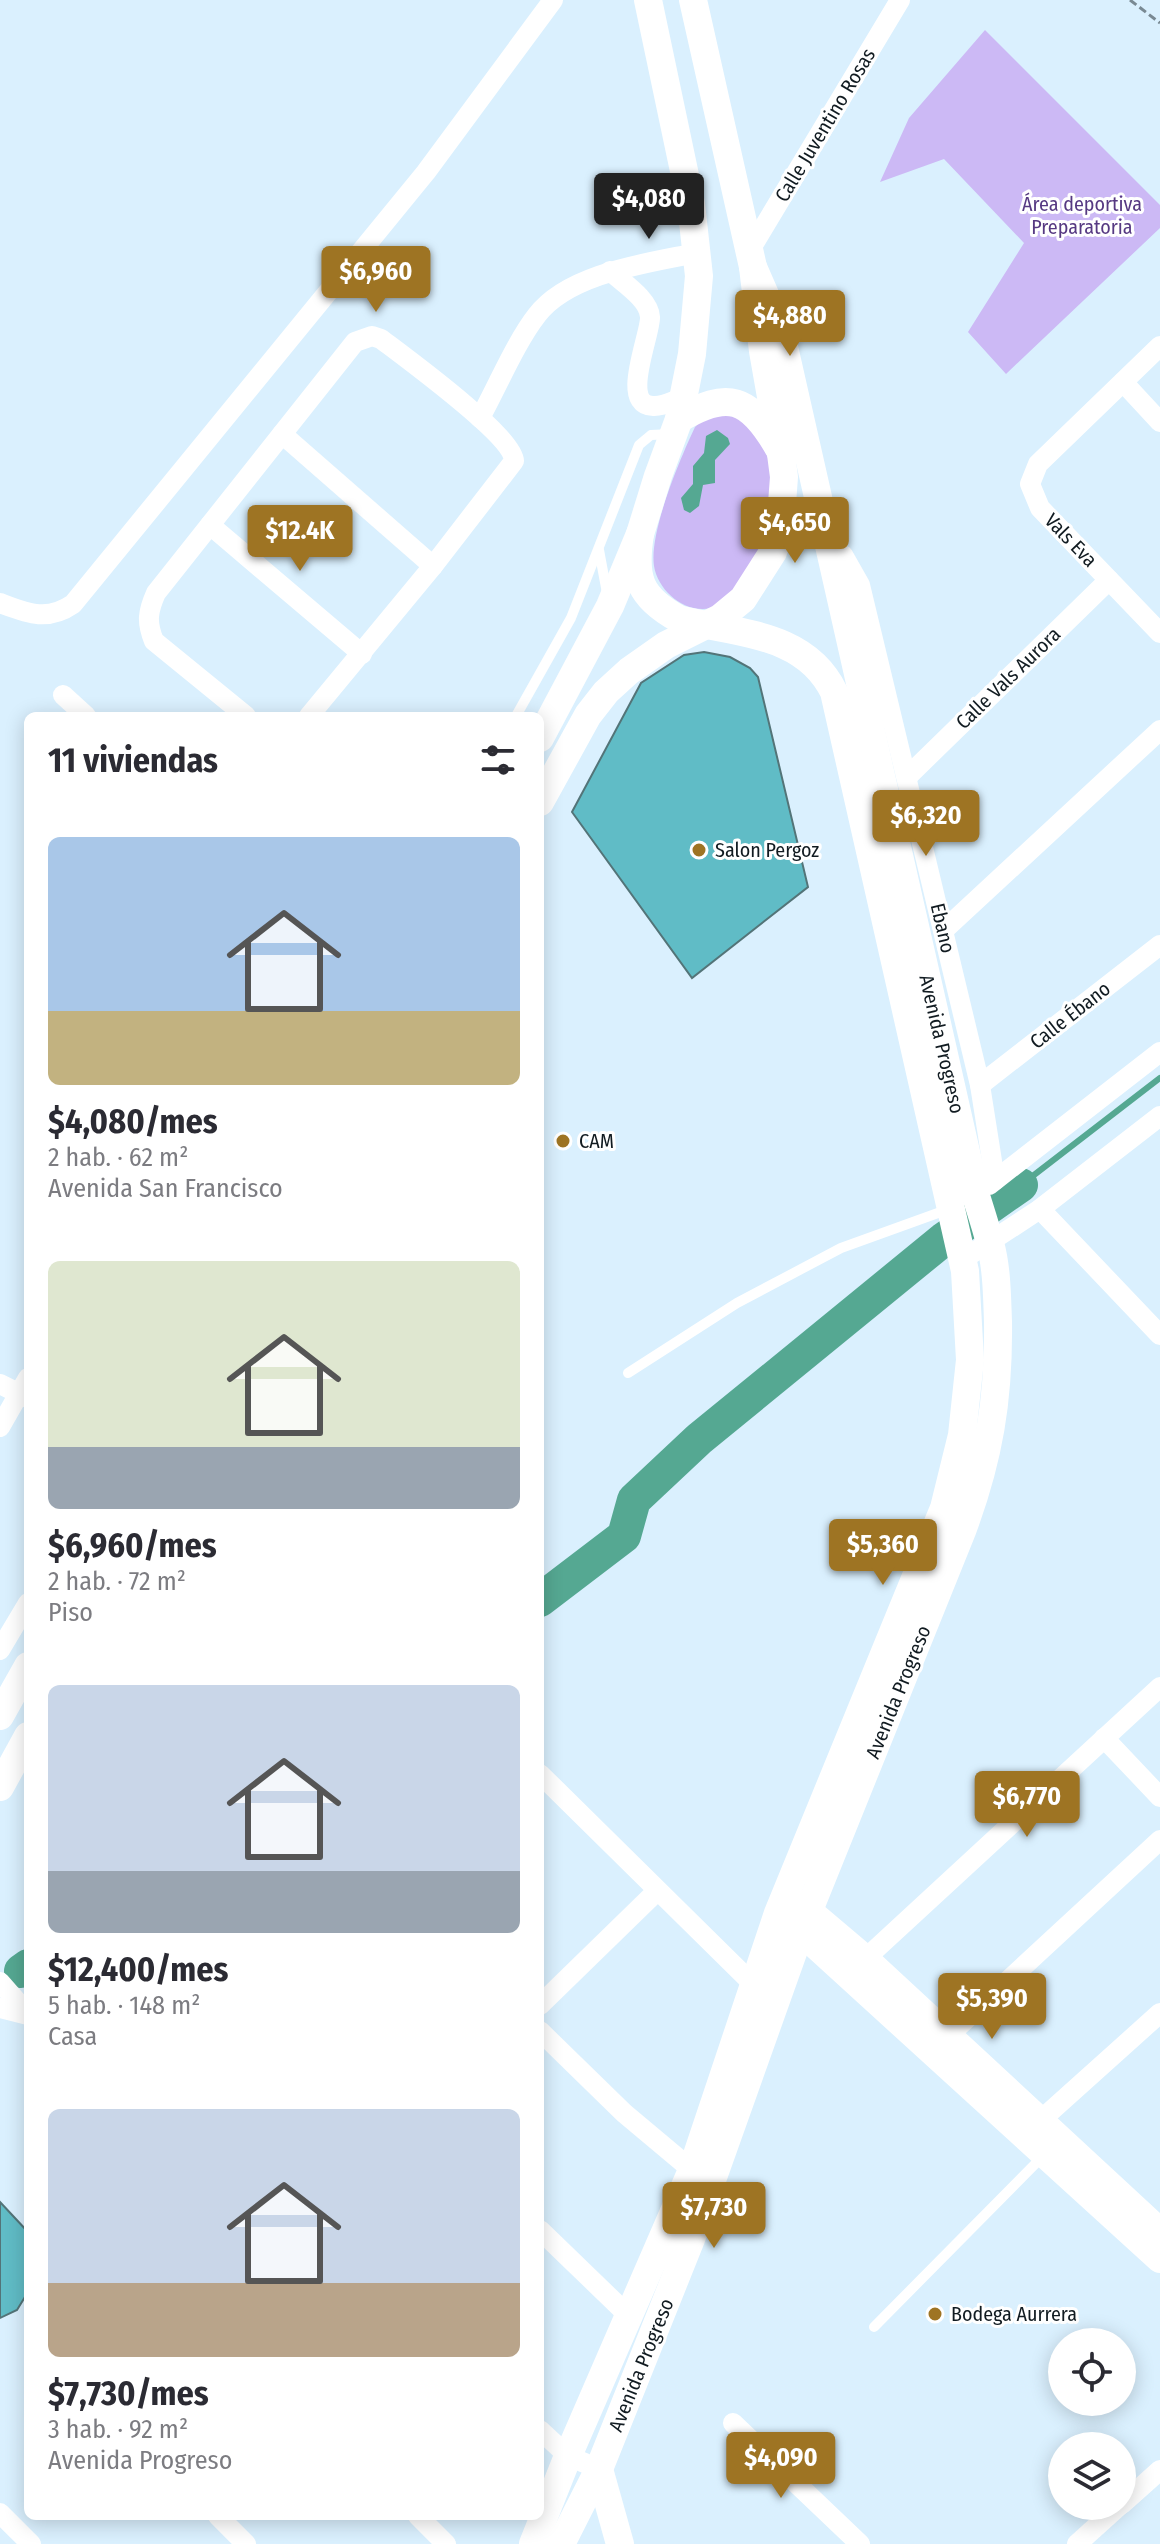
<!DOCTYPE html>
<html lang="es">
<meta charset="utf-8">
<style>
body{margin:0;font-family:"Fira Sans Condensed",sans-serif;background:#f2f2f3;color:#2b2b33;height:100vh;display:flex;flex-direction:column;font-size:30px;white-space:nowrap}
*{box-sizing:border-box;margin:0}
p{font-size:26px;color:#7c7c81}
.icon{flex:none;width:44px;height:44px;fill:none;stroke:currentColor;stroke-width:2;stroke-linecap:round;stroke-linejoin:round}
.map{position:relative;flex:1;overflow:hidden}
.side{position:absolute;left:24px;top:712px;width:520px;height:1808px;display:flex;flex-direction:column;background:#fff;border-radius:12px;box-shadow:0 4px 20px #0003}
.side>*{flex:none}
.tools{position:absolute;left:1048px;top:2328px;display:grid;gap:16px}
.tools a{display:grid;place-items:center;width:88px;height:88px;border-radius:50%;background:#fff;box-shadow:0 4px 20px #0003;font-size:40px}
.price{position:absolute;translate:-50% -68px;padding:0 18px;border-radius:8px;background:#9e7423;color:#fff;font-size:26px;line-height:52px;filter:drop-shadow(0 2px 4px #0008)}
.price::after{content:'';position:absolute;left:50%;top:48px;width:24px;height:18px;margin-left:-12px;background:inherit;clip-path:polygon(0 0,100% 0,50% 100%)}
.price.current{background:#222;color:#fff}
ul{padding:0;list-style:none}
li{display:grid;align-content:center;gap:16px;height:424px;padding:0 24px}
li span{display:grid;place-items:center;height:248px;border-radius:12px;color:#555}
li>.icon{margin-inline-start:auto}
span .icon{width:144px;height:144px;fill:#fffc;stroke-width:1}
li b{font-size:34px}
h2{display:flex;justify-content:space-between;align-items:center;height:96px;padding:0 24px;font-size:34px}
.map>svg:first-child{display:block}
</style>
<div class="map">
<svg width="1160" height="2544" viewBox="0 0 1160 2544">
<rect width="100%" height="100%" fill="#daf0fe"/>
<!-- green -->
<g fill="#ccb9f5">
<path d="M985,30L1160,205V228L1006,374L968,332L1024,243L944,159L880,182L909,118Z"/>
<path d="M728,412L746,418C758,438 773,461 775,485C776,506 760,567 746,583C739,590 720,605 711,608C685,614 658,591 654,566C649,532 680,459 695,427L706,416Z"/>
</g>
<!-- water -->
<path fill="#55a892" d="M717,430L728,438L730,444L715,460V483L703,485L699,506L690,513L684,510L681,498L693,484V466L704,453L706,436Z"/>
<g fill="none" stroke-linecap="round" stroke-linejoin="round">
<!-- stream -->
<path stroke="#55a892" stroke-width="6" d="M1021,1185L1160,1078"/>
<!-- river -->
<g stroke="#55a892" stroke-width="34">
<path d="M540,1600L624,1536L634,1500L699,1439L944,1239L1021,1185"/>
<path d="M21,1971L28,1966"/>
</g>
</g>
<!-- building -->
<g fill="#60bcc6" stroke="#537478" stroke-width="2">
<path d="M704,652L730,657L750,668L758,677L808,887L692,978L572,812L641,683L684,655Z"/>
<path d="M0,2202L28,2232V2292L17,2310L0,2318Z"/>
</g>
<g fill="none" stroke-linecap="round" stroke-linejoin="round">
<!-- path -->
<path stroke="#798993" stroke-width="3" stroke-dasharray="8 4" stroke-linecap="butt" d="M1130,0L1160,23"/>
<!-- lane -->
<g stroke="#fff" stroke-width="10">
<path d="M599,550L607,593"/>
<path d="M516,716L571,618L639,445L651,435L671,434"/>
<path d="M628,1373L737,1303L841,1248L949,1209"/>
<path d="M874,2327L1044,2155"/>
</g>
<!-- street -->
<g stroke="#fff" stroke-width="20">
<path d="M750,250L900,0"/>
<path d="M610,271C623,283 649,299 650,317C651,334 619,406 653,406C662,407 673,401 682,398"/>
<path d="M1160,346L1038,464L1030,484L1040,508L1160,633"/>
<path d="M1123,382L1160,422"/>
<path d="M480,418C496,389 517,340 537,315C569,273 648,263 696,253"/>
<path d="M282,434L433,566"/>
<path d="M210,525L362,654"/>
<path d="M830,550L843,555L860,585L980,1085L995,1180"/>
<path d="M0,603C27,613 47,622 73,604L426,172L553,0"/>
<path d="M63,695L86,716"/>
<path d="M246,716L154,641C146,622 148,611 156,593L355,342L372,336L381,339C406,358 513,436 514,461L433,566L309,716"/>
<path d="M907,777L1109,580"/>
<path d="M944,930L1160,730"/>
<path d="M980,1085L1160,945"/>
<path d="M989,1185L1160,1052"/>
<path d="M1040,1209L1160,1335"/>
<path d="M962,1260L1040,1209L1160,1116"/>
<path d="M0,1384L28,1398"/>
<path d="M0,1427L28,1378"/>
<path d="M0,1650L28,1603"/>
<path d="M1104,1738L1160,1797"/>
<path d="M540,1774L755,1986"/>
<path d="M865,1959L1160,1687"/>
<path d="M0,1982L28,2014"/>
<path d="M540,2005L657,1891"/>
<path d="M0,2008L28,2015"/>
<path d="M540,2031L624,2113L692,2170"/>
<path d="M948,2036L1160,1840"/>
<path d="M1032,2128L1160,2013"/>
<path d="M540,2230L630,2317"/>
<path d="M733,2423L860,2544"/>
<path d="M540,2430L568,2456L599,2469"/>
<path d="M1122,2504L1160,2470"/>
<path d="M0,2513L31,2544"/>
<path d="M218,2516L246,2544"/>
<path d="M418,2516L446,2544"/>
<path d="M1077,2544L1119,2506"/>
</g>
<!-- secondary -->
<g stroke="#fff" stroke-width="28">
<path d="M679,419C728,390 749,397 778,447"/>
<path d="M540,738L610,606L640,534L658,476L679,419L692,354L699,276L691,204L648,0"/>
<path d="M540,802L588,715L606,692L629,671L666,645L720,618L743,599L773,552L780,530L784,477L781,454L763,351L753,267L693,0"/>
<path d="M0,1716L28,1666"/>
<path d="M0,1787L28,1736"/>
<path d="M800,1904L865,1959L1160,2232"/>
<path d="M788,1920L1160,2259"/>
<path d="M599,2469L620,2544"/>
<path d="M533,2544L568,2456L692,2170L778,1913L944,1508L962,1435L970,1360L965,1271L834,692C805,632 737,634 679,619C639,597 633,578 640,534"/>
<path d="M561,2544L599,2469L691,2239L801,1930L962,1531C989,1459 999,1399 998,1322C997,1296 997,1268 990,1243C986,1227 981,1212 976,1196L780,329L753,267"/>
</g>
</g>
<!-- markers -->
<g fill="#9e7423" stroke="#fff" stroke-width="3">
<circle cx="699" cy="850" r="8"/>
<circle cx="563" cy="1141" r="8"/>
<circle cx="935" cy="2314" r="8"/>
</g>
<g text-anchor="middle" dominant-baseline="central" stroke-width="6" stroke-linejoin="round" paint-order="stroke">
<!-- street labels -->
<g font-size="20" fill="#111b21" stroke="#fff">
<text transform="translate(825 125) rotate(-59)">Calle Juventino Rosas</text>
<text transform="translate(1071 540) rotate(46)">Vals Eva</text>
<text transform="translate(1008 678) rotate(-44)">Calle Vals Aurora</text>
<text transform="translate(943 928) rotate(77)">Ebano</text>
<text transform="translate(1070 1015) rotate(-38)">Calle Ébano</text>
<text transform="translate(942 1044) rotate(77)">Avenida Progreso</text>
<text transform="translate(898 1692) rotate(-68)">Avenida Progreso</text>
<text transform="translate(641 2365) rotate(-68)">Avenida Progreso</text>
</g>
<!-- park labels -->
<g font-size="20" fill="#563982" stroke="#fff">
<text x="1082" y="204">Área deportiva<tspan x="1082" dy="23">Preparatoria</tspan></text>
</g>
<!-- poi labels -->
<g font-size="20" fill="#111b21" stroke="#fff" text-anchor="start">
<text x="715" y="850">Salon Pergoz</text>
<text x="579" y="1141">CAM</text>
<text x="951" y="2314">Bodega Aurrera</text>
</g>
</g>
</svg>
<div class="tools">
<a><svg class="icon" aria-label="locate" viewBox="0 0 24 24"><circle cx="12" cy="12" r="6"/><path d="M12 2v4M12 18v4M2 12h4M18 12h4"/></svg></a>
<a><svg class="icon" aria-label="layers" viewBox="0 0 24 24"><path d="M12 4l9 5-9 5-9-5zM3 14l9 5 9-5"/></svg></a>
</div>
<b class="price current" style="left:649px;top:241px">$4,080</b>
<b class="price" style="left:376px;top:314px">$6,960</b>
<b class="price" style="left:790px;top:358px">$4,880</b>
<b class="price" style="left:795px;top:565px">$4,650</b>
<b class="price" style="left:300px;top:573px">$12.4K</b>
<b class="price" style="left:926px;top:858px">$6,320</b>
<b class="price" style="left:883px;top:1587px">$5,360</b>
<b class="price" style="left:1027px;top:1839px">$6,770</b>
<b class="price" style="left:992px;top:2041px">$5,390</b>
<b class="price" style="left:714px;top:2250px">$7,730</b>
<b class="price" style="left:781px;top:2500px">$4,090</b>
<section class="side">
<h2>11 viviendas<svg class="icon" aria-label="filters" viewBox="0 0 24 24"><path d="M4 7h16M4 17h16"/><circle cx="9" cy="7" r="2"/><circle cx="15" cy="17" r="2"/></svg></h2>
<ul>
<li><span style="background:linear-gradient(#a9c7e8 70%,#c2b280 0)"><svg class="icon" aria-label="home" viewBox="0 0 24 24"><path d="M3 11l9-7 9 7M6 9v11h12V9"/></svg></span><div><b>$4,080/mes</b><p>2 hab. · 62 m²</p><p>Avenida San Francisco</p></div></li>
<li><span style="background:linear-gradient(#dfe7d0 75%,#9aa5b1 0)"><svg class="icon" aria-label="home" viewBox="0 0 24 24"><path d="M3 11l9-7 9 7M6 9v11h12V9"/></svg></span><div><b>$6,960/mes</b><p>2 hab. · 72 m²</p><p>Piso</p></div></li>
<li><span style="background:linear-gradient(#c9d6e8 75%,#9aa5b1 0)"><svg class="icon" aria-label="home" viewBox="0 0 24 24"><path d="M3 11l9-7 9 7M6 9v11h12V9"/></svg></span><div><b>$12,400/mes</b><p>5 hab. · 148 m²</p><p>Casa</p></div></li>
<li><span style="background:linear-gradient(#c9d6e8 70%,#b9a48a 0)"><svg class="icon" aria-label="home" viewBox="0 0 24 24"><path d="M3 11l9-7 9 7M6 9v11h12V9"/></svg></span><div><b>$7,730/mes</b><p>3 hab. · 92 m²</p><p>Avenida Progreso</p></div></li>
</ul>
</section>
</div>
